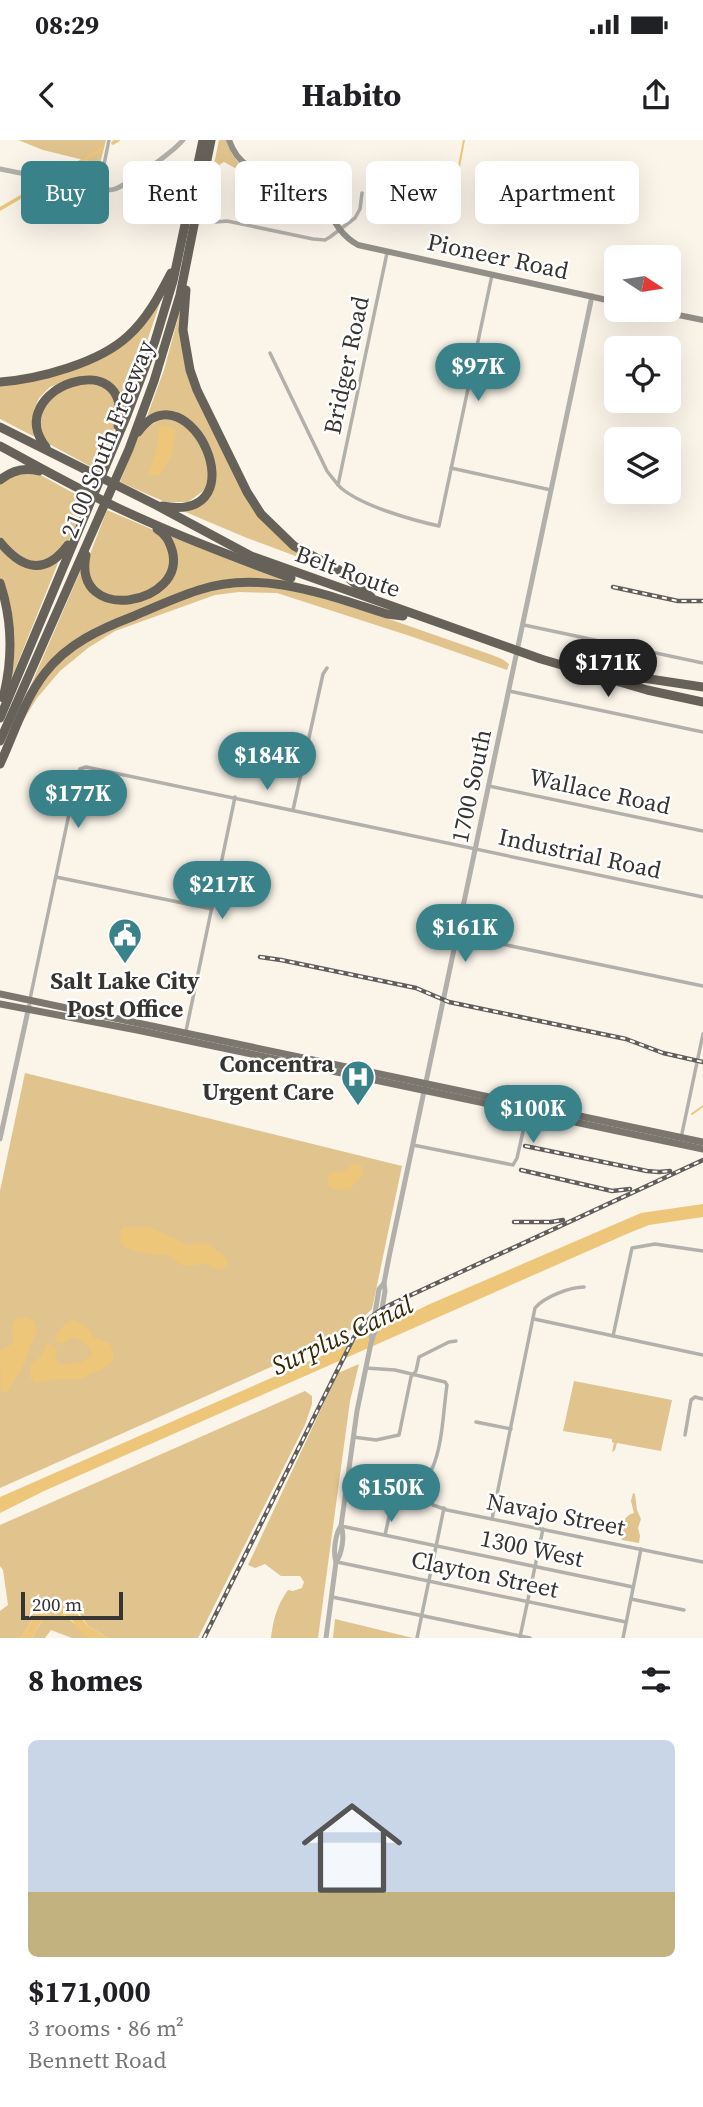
<!DOCTYPE html>
<meta charset="utf-8">
<style>
body{margin:0;font-family:"Source Serif 4",serif;background:#f6f6f6;color:#202124;height:100vh;display:flex;flex-direction:column;font-size:26px;white-space:nowrap}
*{box-sizing:border-box;margin:0}
p{font-size:23px;color:#757577}
.icon{flex:none;width:38px;height:38px;fill:none;stroke:currentColor;stroke-width:2;stroke-linecap:round;stroke-linejoin:round}
.map{position:relative;height:1498px;overflow:hidden}
.panel{display:flex;flex-direction:column;background:#fff;flex:1}
.panel>*{flex:none}
.hud{position:absolute;left:21px;top:21px;width:662px;height:63px;display:flex;gap:14px}
.needle{width:46px;rotate:102deg}
.tools{position:absolute;left:604px;top:105px;display:grid;gap:14px}
.tools a{display:grid;place-items:center;width:77px;height:77px;border-radius:10px;background:#fff;box-shadow:0 7px 28px #0002;font-size:35px}
.scale{position:absolute;left:21px;bottom:18px;width:102px;box-sizing:border-box;padding-left:7px;border:4px solid #373531;border-top:0;font-size:19px;line-height:24px;white-space:nowrap;color:#373531;-webkit-text-stroke:5px #fff;paint-order:stroke}
.price{position:absolute;translate:-50% -60px;padding:0 16px;border-radius:24px;background:#3a8289;color:#fff;font-size:23px;line-height:46px;filter:drop-shadow(0 2px 4px #0008)}
.price::after{content:'';position:absolute;left:50%;top:42px;width:21px;height:16px;margin-left:-10px;background:inherit;clip-path:polygon(0 0,100% 0,50% 100%)}
.price.active{background:#222;color:#fff}
ul{padding:0;list-style:none}
li{display:grid;align-content:center;gap:14px;height:371px;padding:0 28px}
li+li{border-top:2px solid #e0e0e0}
li span{display:grid;place-items:center;height:217px;border-radius:10px;color:#555}
li>.icon{margin-inline-start:auto}
span .icon{width:126px;height:126px;fill:#fffc;stroke-width:1}
li b{font-size:30px}
h2{display:flex;justify-content:space-between;align-items:center;height:84px;padding:0 28px;font-size:30px}
.pill{padding:0 24px;border-radius:10px;background:#fff;box-shadow:0 7px 28px #0002;font-size:24px;line-height:63px}
.pill.active{background:#3a8289;color:#fff}
.status{display:flex;justify-content:space-between;align-items:center;height:49px;padding:0 35px;background:#fff;direction:ltr}
.status svg{height:19px;fill:currentColor}
header{display:flex;justify-content:space-between;align-items:center;height:91px;padding:0 28px;background:#fff;font-size:32px;font-weight:700}
.map>svg:first-child{display:block}
</style>
<div class="status"><b>08:29</b><svg viewBox="0 0 49 12"><path d="M0 12V9h3v3zM5 12V6h3v6zM10 12V3h3v9zM15 12V0h3v12zM26 1h20v11H26zM47 4h2v5h-2z"/></svg></div>
<header><svg class="icon" aria-label="back" viewBox="0 0 24 24"><path d="M15 5l-7 7 7 7"/></svg>Habito<svg class="icon" aria-label="share" viewBox="0 0 24 24"><path d="M12 15V3M7 8l5-5 5 5M5 13v7h14v-7"/></svg></header>
<div class="map">
<svg width="703" height="1498" viewBox="0 0 703 1498">
<rect width="100%" height="100%" fill="#faf4e9"/>
<!-- green -->
<g fill="#e1c38d">
<path d="M18,0H106L100,24L43,10Z"/>
<path d="M219,0H226C232,18 241,29 259,35V37L244,33L224,22C215,26 215,36 217,45L210,43Z"/>
<path d="M158,161L160,163L123,272L122,264L114,249L71,239L50,247L39,258L34,270L32,284L35,297L0,279V245L99,219Z"/>
<path d="M182,163L191,236L254,364L322,426L247,398L183,371L212,344C209,331 203,299 198,289C188,271 162,272 146,279L164,230Z"/>
<path d="M82,242C90,244 103,246 109,251C129,270 105,310 97,330L49,304L40,293L43,259Z"/>
<path d="M164,277L187,283L210,323L206,349L188,362H165L120,342L140,292Z"/>
<path d="M11,333H37L86,360C79,375 73,398 61,411C40,432 14,418 0,396V340Z"/>
<path d="M107,370L156,391L170,408L169,434L150,452L119,457L101,452L92,443L87,422Z"/>
<path d="M170,396L312,448L278,441L189,450L95,488L27,554L83,425L93,451L130,461L171,438Z"/>
<path d="M0,403L21,423L60,418L10,542L4,449L0,438Z"/>
<path d="M267,443L346,464L492,515L502,519L509,524L507,530L413,497L277,453L239,452L215,455L115,491L88,508L60,531L37,558L21,584L30,563L49,532L88,498L198,452Z"/>
<path d="M25,933L402,1026L372,1169L347,1193L0,1348V1051Z"/>
<path d="M359,1224L350,1261L318,1498H271C273,1480 277,1465 288,1450L293,1451L302,1448L304,1442L300,1436H281L265,1424L255,1428L248,1425L338,1233Z"/>
<path d="M574,1241L672,1260L661,1311L617,1303L615,1310L612,1312L614,1303L612,1302V1299L563,1291Z"/>
<path d="M305,1251L312,1256V1264L305,1285L198,1498H108L88,1486L79,1473L41,1466L21,1498H0V1471L8,1465L3,1430L0,1426V1385Z"/>
<path d="M633,1353L635,1354L637,1370L641,1379L638,1388L640,1396L639,1403L622,1400C618,1389 624,1375 634,1373L631,1361Z"/>
<path d="M59,1473C74,1479 78,1490 90,1498H72L51,1490L45,1498H32L45,1475Z"/>
<path d="M335,1479L413,1498H333Z"/>
</g>
<!-- water -->
<g fill="#eec67a">
<path d="M165,285L176,289L172,315L159,335H149L158,305L159,287Z"/>
<path d="M357,1024L363,1027L361,1037L350,1049L337,1050L329,1046L328,1036L332,1032L345,1031L352,1025Z"/>
<path d="M703,1064V1077L649,1085L629,1093L44,1351L0,1373V1357L344,1206L430,1164L641,1073Z"/>
<path d="M124,1087H150L188,1105L199,1103L209,1104L225,1117L229,1124L222,1130L213,1128L207,1123L190,1126L181,1125L169,1115H153L127,1108L120,1102L121,1091Z"/>
<path d="M25,1177L33,1180L37,1190L22,1228L7,1252L1,1251L0,1211L13,1203L12,1185L16,1179Z"/>
<path d="M72,1180C82,1182 90,1188 93,1197L109,1203C120,1220 109,1227 95,1232C89,1234 84,1239 79,1239C72,1240 63,1239 57,1239C50,1240 42,1242 35,1243L30,1237L31,1224L40,1217L48,1203L57,1209L55,1218L61,1225C74,1223 83,1224 93,1214C91,1208 79,1196 71,1198C67,1199 65,1202 62,1204L56,1201L55,1197L64,1185Z"/>
<path d="M54,1465L71,1466L88,1486L108,1498C103,1498 95,1498 90,1498C69,1491 81,1469 45,1475L32,1498H21L41,1466Z"/>
</g>
<g fill="none" stroke-linecap="round" stroke-linejoin="round">
<!-- stream -->
<g stroke="#eec67a" stroke-width="2">
<path d="M455,48L464,0"/>
<path d="M692,974L703,966"/>
</g>
<!-- canal -->
<g stroke="#eec67a" stroke-width="3.5">
<path d="M113,3L118,0"/>
<path d="M61,33L102,9"/>
<path d="M0,69L41,45"/>
</g>
<!-- minor -->
<g stroke="#b2b0ab" stroke-width="3.5">
<path d="M122,45L132,57L172,66"/>
<path d="M99,49L109,0"/>
<path d="M216,82L227,81L313,99L325,100L330,97L355,78L360,69L362,53"/>
<path d="M270,213L327,331C331,336 336,343 341,348C362,366 412,380 439,386L492,135"/>
<path d="M451,328L551,350"/>
<path d="M338,345L387,113"/>
<path d="M524,485L703,523"/>
<path d="M509,551L703,592"/>
<path d="M489,646L703,691"/>
<path d="M293,670L323,534L327,528"/>
<path d="M56,737L212,769"/>
<path d="M458,795L703,846"/>
<path d="M30,859L77,636L80,629L86,627L703,757"/>
<path d="M186,891L235,657"/>
<path d="M681,998L703,894"/>
<path d="M413,1005L513,1025L517,1018L527,974"/>
<path d="M534,1179L703,1215"/>
<path d="M613,1196L632,1108L655,1104L703,1111"/>
<path d="M476,1282L511,1289"/>
<path d="M685,1295L691,1260L695,1257L703,1259"/>
<path d="M353,1297L376,1300L399,1295L411,1237L416,1231L419,1217L449,1202L456,1201"/>
<path d="M425,1331L430,1362L433,1365L447,1370L703,1422"/>
<path d="M347,1343L365,1344L432,1329C443,1304 443,1272 447,1245L445,1242L395,1230L366,1228"/>
<path d="M492,1379L535,1168C544,1157 570,1147 584,1147"/>
<path d="M341,1386L633,1447"/>
<path d="M385,1395L389,1377"/>
<path d="M337,1422L626,1482"/>
<path d="M332,1457L530,1498"/>
<path d="M631,1459L684,1470"/>
<path d="M520,1497L543,1389"/>
<path d="M417,1498L444,1368"/>
<path d="M623,1498L641,1409"/>
</g>
<!-- tertiary -->
<g stroke="#b2b0ab" stroke-width="5">
<path d="M0,29L99,49C105,50 109,51 115,49C130,43 173,12 183,0"/>
<path d="M0,999L29,866"/>
<path d="M371,1197L379,1149L384,1143"/>
<path d="M336,1422C333,1413 335,1394 341,1386"/>
<path d="M326,1498L336,1422C342,1414 345,1395 341,1386L357,1271L371,1203L382,1169L385,1151L384,1143L389,1117L592,156"/>
</g>
<!-- secondary -->
<g stroke="#928e88" stroke-width="6">
<path d="M229,0C243,41 276,27 305,44C331,59 328,88 358,105L616,162"/>
<path d="M654,170L703,180"/>
</g>
<!-- primary -->
<g stroke="#7b766e" stroke-width="7">
<path d="M0,854L703,1002"/>
<path d="M0,864L137,890L703,1009"/>
</g>
<!-- motorway -->
<g stroke="#676259" stroke-width="9">
<path d="M186,150L183,190L190,230L197,250L247,352L261,374L294,406L339,430L371,457"/>
<path d="M0,242C39,239 99,223 128,196C147,179 159,156 171,133"/>
<path d="M0,287L156,365L251,416L541,519L647,550L703,562"/>
<path d="M138,292C188,223 263,384 162,366"/>
<path d="M0,306C39,327 78,349 118,368C175,395 233,417 291,438"/>
<path d="M46,307C0,249 135,201 118,286"/>
<path d="M0,340C12,330 24,327 39,331"/>
<path d="M0,402C22,429 45,436 68,405"/>
<path d="M86,415C72,486 188,465 172,410C169,401 166,394 157,389"/>
<path d="M0,443C13,482 13,519 3,558"/>
<path d="M590,530L703,547"/>
<path d="M0,578L127,275L155,201L173,141L203,0"/>
<path d="M0,601L129,309L154,241L180,155L211,0"/>
<path d="M0,624C14,594 24,560 45,533C67,504 100,489 134,476C155,467 177,457 199,450C262,429 326,455 387,474L403,476"/>
</g>
<!-- rail casing -->
<g stroke="#615e59" stroke-width="4.5">
<g id="rail">
<path d="M613,447L678,461H703"/>
<path d="M260,817L281,820L416,848L449,862L626,899L663,913L703,922"/>
<path d="M525,1006L647,1031L659,1032L670,1031"/>
<path d="M521,1030L612,1051L630,1049"/>
<path d="M514,1082H551L563,1080"/>
<path d="M204,1498L353,1199C364,1180 378,1170 398,1161L703,1020"/>
</g>
</g>
<!-- rail -->
<use href="#rail" stroke="#fff" stroke-width="2" stroke-dasharray="5" stroke-linecap="butt"/>
</g>
<!-- icons -->
<defs>
<g id="civic-pin" transform="scale(1.75)"><path d="M0 17L-7.5 6A9.5 9.5 0 1 1 7.5 6Z" fill="#3a8289" stroke="#fff"/><path d="M-.6-6.5H3V-4.5H.6V-3L4-1V1h2V6H-6V1h2V-1L-.6-3ZM-1.2 2.5V6h2.4V2.5Z" fill="#fff"/></g>
<g id="hospital-pin" transform="scale(1.75)"><path d="M0 17L-7.5 6A9.5 9.5 0 1 1 7.5 6Z" fill="#3a8289" stroke="#fff"/><path d="M-5-5h3v3.5h4V-5h3V5h-3V1.5h-4V5h-3Z" fill="#fff"/></g>
</defs>
<g fill-rule="evenodd">
<use href="#civic-pin" x="125" y="795"/>
<use href="#hospital-pin" x="358" y="937"/>
</g>
<g text-anchor="middle" dominant-baseline="central" stroke-width="5" stroke-linejoin="round" paint-order="stroke">
<!-- street labels -->
<g font-size="24" fill="#373531" stroke="#fff">
<text transform="translate(498 116) rotate(12)">Pioneer Road</text>
<text transform="translate(346 225) rotate(-78)">Bridger Road</text>
<text transform="translate(107 299) rotate(-68)">2100 South Freeway</text>
<text transform="translate(348 431) rotate(20)">Belt Route</text>
<text transform="translate(471 646) rotate(-78)">1700 South</text>
<text transform="translate(600 651) rotate(12)">Wallace Road</text>
<text transform="translate(580 713) rotate(12)">Industrial Road</text>
<text transform="translate(556 1374) rotate(11)">Navajo Street</text>
<text transform="translate(532 1408) rotate(12)">1300 West</text>
<text transform="translate(485 1434) rotate(12)">Clayton Street</text>
</g>
<!-- poi labels -->
<g font-size="24" font-weight="bold" fill="#373531" stroke="#fff">
<text x="125" y="840">Salt Lake City<tspan x="125" dy="28">Post Office</tspan></text>
<text x="334" y="923" text-anchor="end">Concentra<tspan x="334" dy="28">Urgent Care</tspan></text>
</g>
<!-- water labels -->
<g font-size="26" font-style="italic" fill="#382805" stroke="#fff">
<text transform="translate(342 1195) rotate(-25)">Surplus Canal</text>
</g>
</g>
</svg>
<div class="tools">
<a><svg class="needle" viewBox="-14 -14 28 28"><path d="M0-13l5 13h-10z" fill="#e53935"/><path d="M0 13l5-13h-10z" fill="#757577"/></svg></a>
<a><svg class="icon" aria-label="locate" viewBox="0 0 24 24"><circle cx="12" cy="12" r="6"/><path d="M12 2v4M12 18v4M2 12h4M18 12h4"/></svg></a>
<a><svg class="icon" aria-label="layers" viewBox="0 0 24 24"><path d="M12 4l9 5-9 5-9-5zM3 14l9 5 9-5"/></svg></a>
</div>
<div class="scale">200 m</div>
<b class="price" style="left:478px;top:263px">$97K</b>
<b class="price active" style="left:608px;top:559px">$171K</b>
<b class="price" style="left:267px;top:652px">$184K</b>
<b class="price" style="left:78px;top:690px">$177K</b>
<b class="price" style="left:222px;top:781px">$217K</b>
<b class="price" style="left:465px;top:824px">$161K</b>
<b class="price" style="left:533px;top:1005px">$100K</b>
<b class="price" style="left:391px;top:1384px">$150K</b>
<div class="hud">
<a class="pill active">Buy</a>
<a class="pill">Rent</a>
<a class="pill">Filters</a>
<a class="pill">New</a>
<a class="pill">Apartment</a>
</div>
</div>
<section class="panel">
<h2>8 homes<svg class="icon" aria-label="filters" viewBox="0 0 24 24"><path d="M4 7h16M4 17h16"/><circle cx="9" cy="7" r="2"/><circle cx="15" cy="17" r="2"/></svg></h2>
<ul>
<li><span style="background:linear-gradient(#c9d6e8 70%,#c2b280 0)"><svg class="icon" aria-label="home" viewBox="0 0 24 24"><path d="M3 11l9-7 9 7M6 9v11h12V9"/></svg></span><div><b>$171,000</b><p>3 rooms · 86 m²</p><p>Bennett Road</p></div></li>
</ul>
</section>
